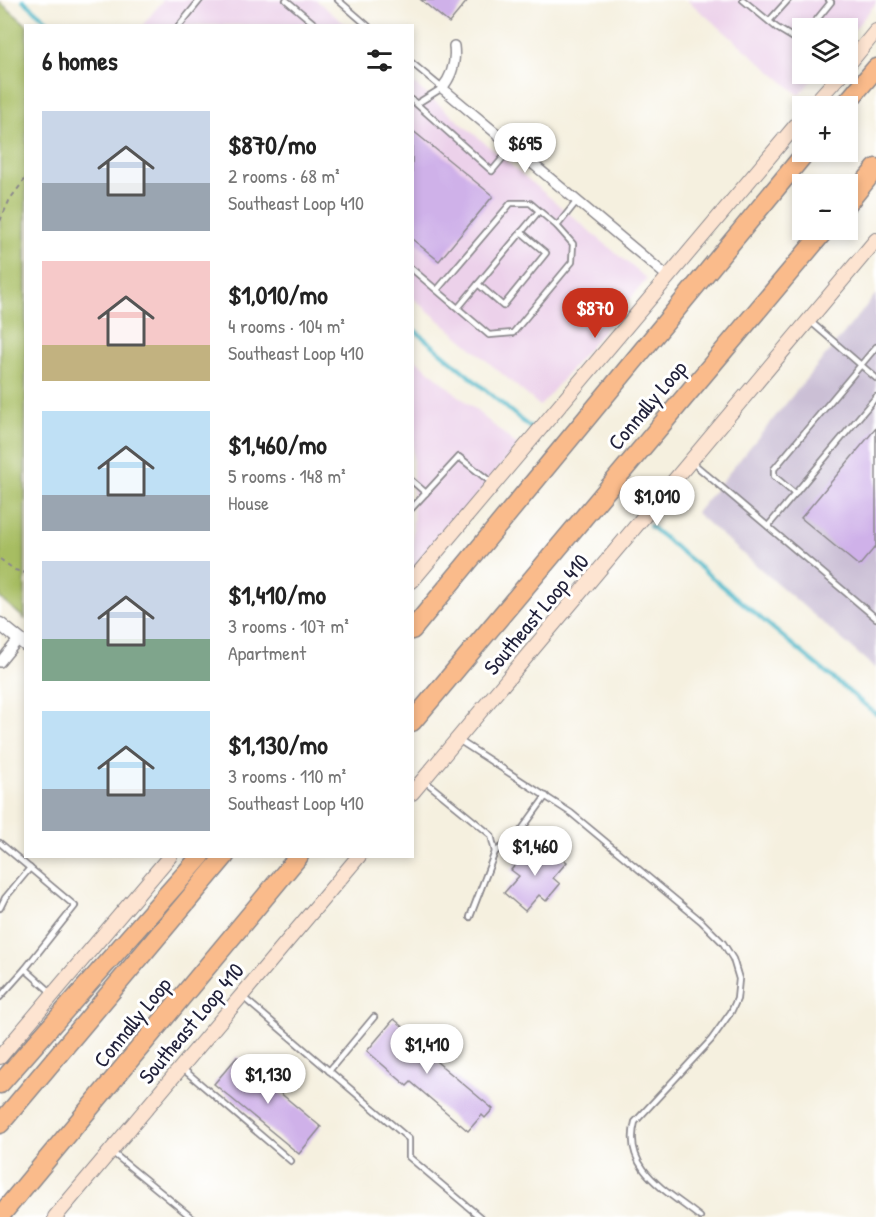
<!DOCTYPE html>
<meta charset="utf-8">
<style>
body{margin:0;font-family:"Patrick Hand",sans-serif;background:#f2f2f2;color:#222;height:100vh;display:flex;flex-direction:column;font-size:22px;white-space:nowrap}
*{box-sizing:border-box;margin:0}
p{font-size:20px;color:#767676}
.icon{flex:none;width:33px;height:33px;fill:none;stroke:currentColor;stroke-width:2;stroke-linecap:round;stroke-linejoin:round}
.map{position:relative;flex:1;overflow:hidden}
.side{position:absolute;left:24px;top:24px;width:390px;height:834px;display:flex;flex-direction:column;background:#fff;border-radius:0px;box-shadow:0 3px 9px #0003}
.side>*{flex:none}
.fabs{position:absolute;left:792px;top:18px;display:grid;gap:12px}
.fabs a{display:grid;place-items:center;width:66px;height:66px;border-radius:0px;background:#fff;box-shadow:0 3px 9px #0003;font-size:30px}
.price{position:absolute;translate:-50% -51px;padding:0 14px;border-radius:21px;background:#fff;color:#222;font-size:20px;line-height:39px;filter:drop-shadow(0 2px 3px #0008)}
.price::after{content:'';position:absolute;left:50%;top:36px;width:18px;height:14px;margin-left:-9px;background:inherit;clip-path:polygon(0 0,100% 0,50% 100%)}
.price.active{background:#c8321e;color:#fff}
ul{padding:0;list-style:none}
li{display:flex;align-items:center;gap:18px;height:150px;padding:0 18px}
li span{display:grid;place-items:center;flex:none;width:168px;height:120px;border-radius:0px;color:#555}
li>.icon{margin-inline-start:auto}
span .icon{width:72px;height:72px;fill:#fffc;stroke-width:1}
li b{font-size:26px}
h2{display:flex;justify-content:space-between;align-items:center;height:72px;padding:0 18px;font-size:26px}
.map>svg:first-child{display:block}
</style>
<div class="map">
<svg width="876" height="1217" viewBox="0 0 876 1217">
<rect width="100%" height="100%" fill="#fff"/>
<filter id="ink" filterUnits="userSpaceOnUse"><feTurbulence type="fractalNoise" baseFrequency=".0167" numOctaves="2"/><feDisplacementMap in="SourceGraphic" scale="12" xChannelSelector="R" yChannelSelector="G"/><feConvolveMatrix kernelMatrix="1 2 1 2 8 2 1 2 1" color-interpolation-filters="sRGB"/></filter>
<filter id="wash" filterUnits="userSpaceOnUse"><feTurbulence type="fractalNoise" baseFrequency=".008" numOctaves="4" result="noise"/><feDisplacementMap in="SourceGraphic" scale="24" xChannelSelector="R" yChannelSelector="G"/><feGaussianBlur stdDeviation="1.35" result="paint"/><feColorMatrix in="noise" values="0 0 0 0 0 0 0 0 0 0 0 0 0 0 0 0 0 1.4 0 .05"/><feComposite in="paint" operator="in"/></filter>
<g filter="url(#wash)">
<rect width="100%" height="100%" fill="#f5f0df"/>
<!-- built -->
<g fill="#ecd1ea">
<path d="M163,0H316L346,25L142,26Z"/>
<path d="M687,0H876V3L848,37V28H802V74H817L799,95Z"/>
<path d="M412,82L647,279L540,406L413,298Z"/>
<path d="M413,357L518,446L413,572Z"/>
</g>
<!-- industrial -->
<path fill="#cbbfd5" d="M876,294V669L696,513Z"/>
<!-- green -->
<path fill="#a7bd62" stroke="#64704e" stroke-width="1.5" d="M0,2L27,25L25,619L0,598Z"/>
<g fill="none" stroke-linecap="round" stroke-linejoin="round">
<!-- stream -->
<g stroke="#4db8c9" stroke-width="4">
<path d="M23,0L53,26"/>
<path d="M412,328L533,430"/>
<path d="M650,526L876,714"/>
</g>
</g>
<g id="blocks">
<!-- building -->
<g fill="#cfb1e9">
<path d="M421,0H468L449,23Z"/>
<path d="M412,130L493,196L439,261L412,239Z"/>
<path d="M876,428V546L859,566L801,518Z"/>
<path d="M545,844L567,862L553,878L560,884L546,901L539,895L525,911L504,893L519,876L511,870L526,853L533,859Z"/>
<path d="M394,1019L434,1053L431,1057L493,1109L485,1118L482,1115L468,1131L411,1082L407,1086L367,1051Z"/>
<path d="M237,1057L321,1127L299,1154L214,1084Z"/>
</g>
</g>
</g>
<g filter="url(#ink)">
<use href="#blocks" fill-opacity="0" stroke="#8c898d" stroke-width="1.5"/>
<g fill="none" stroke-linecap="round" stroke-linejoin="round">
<!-- service casing -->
<g stroke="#8c898d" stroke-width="8">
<g id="service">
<path d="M286,0L317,26"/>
<path d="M338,0L368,26"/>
<path d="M743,0L777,28L802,43"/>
<path d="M769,21L788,0"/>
<path d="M179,26L200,0"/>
<path d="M810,28L831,2L829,0"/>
<path d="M412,63L442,88L418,103"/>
<path d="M412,100L492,171L512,147"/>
<path d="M412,269L489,335L513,333L572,262L573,244L557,226L577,201"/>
<path d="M478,284L503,306L546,253L521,232"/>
<path d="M437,290L511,203H530L557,226"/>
<path d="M458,308L539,211"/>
<path d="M811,322L876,378"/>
<path d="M693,463L876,618"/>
<path d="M412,481L426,493"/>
<path d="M795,494L774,476V469L876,347"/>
<path d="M412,508L459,457L492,483"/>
<path d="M768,526L876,397"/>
<path d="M460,741L571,813L701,921L723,943L733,959L739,979L737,999L731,1012L711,1040L635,1122C622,1170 668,1191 700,1217"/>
<path d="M426,782L491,835L495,852L470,917"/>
<path d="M0,843L75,906L25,969L52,993"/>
<path d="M495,852L517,836L546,796"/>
<path d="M0,908L5,898L30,868"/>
<path d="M0,997L25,969"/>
<path d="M244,998L409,1139V1157L480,1217"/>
<path d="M183,1069L291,1161"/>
<path d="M329,1071L374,1017"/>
<path d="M113,1153L191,1217"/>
</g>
</g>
<!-- minor casing -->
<g stroke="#8c898d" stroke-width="12">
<g id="minor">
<path d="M454,46C456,62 452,76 442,88L667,276"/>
<path d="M0,662L18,640"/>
</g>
</g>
<!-- tertiary casing -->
<g stroke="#8c898d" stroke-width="15">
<path id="tertiary" d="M0,624L26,645"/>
</g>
<!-- secondary casing -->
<g stroke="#8c898d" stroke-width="16">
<g id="secondary">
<path d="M848,65L876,31"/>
<path d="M812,106L841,74"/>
<path d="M412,581L802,118"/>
<path d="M412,793L876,240"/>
<path d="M0,1057L170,856"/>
<path d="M55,1217L359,856"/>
</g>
</g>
<!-- motorway casing -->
<g stroke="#8c898d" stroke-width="21">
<g id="motorway">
<path d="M844,106L876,68"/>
<path d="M848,203L876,168"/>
<path d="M412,630L806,152"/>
<path d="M412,722L825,230"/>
<path d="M0,1084L201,856"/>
<path d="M0,1124L225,856"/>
<path d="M0,1216L299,856"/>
</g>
</g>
<!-- path -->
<g stroke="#8c898d" stroke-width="2" stroke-dasharray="4.5 4.5" stroke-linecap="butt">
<path d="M0,221L10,199L26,178"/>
<path d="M0,559L15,570L26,573"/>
</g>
<!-- service -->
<use href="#service" stroke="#fff" stroke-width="4.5"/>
<!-- minor -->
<use href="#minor" stroke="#fff" stroke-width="9"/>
<!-- tertiary -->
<use href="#tertiary" stroke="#fff" stroke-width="12"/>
<!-- secondary -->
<use href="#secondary" stroke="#fde4d1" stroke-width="14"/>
<!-- motorway -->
<use href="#motorway" stroke="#fabb8b" stroke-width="18"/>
</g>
</g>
<g text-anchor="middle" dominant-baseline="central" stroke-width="6" stroke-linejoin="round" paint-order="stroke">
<!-- street labels -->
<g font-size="22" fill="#22223b" stroke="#fff">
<text transform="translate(647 405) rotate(-50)">Connally Loop</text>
<text transform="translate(536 614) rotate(-50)">Southeast Loop 410</text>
<text transform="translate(132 1022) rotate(-51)">Connally Loop</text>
<text transform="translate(191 1023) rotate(-50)">Southeast Loop 410</text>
</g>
</g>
</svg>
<div class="fabs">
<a><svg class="icon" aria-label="layers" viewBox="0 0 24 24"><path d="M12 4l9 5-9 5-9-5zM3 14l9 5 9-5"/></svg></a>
<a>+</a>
<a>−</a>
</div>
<b class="price" style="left:525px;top:174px">$695</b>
<b class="price active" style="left:595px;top:339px">$870</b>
<b class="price" style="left:657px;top:527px">$1,010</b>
<b class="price" style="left:535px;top:877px">$1,460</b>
<b class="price" style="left:427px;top:1075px">$1,410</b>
<b class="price" style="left:268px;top:1105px">$1,130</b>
<section class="side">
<h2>6 homes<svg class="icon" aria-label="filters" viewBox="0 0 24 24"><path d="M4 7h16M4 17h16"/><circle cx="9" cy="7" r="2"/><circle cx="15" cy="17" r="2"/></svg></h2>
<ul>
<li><span style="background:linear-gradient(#c9d6e8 60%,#9aa5b1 0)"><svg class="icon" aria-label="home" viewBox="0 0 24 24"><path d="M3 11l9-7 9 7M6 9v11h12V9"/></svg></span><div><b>$870/mo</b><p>2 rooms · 68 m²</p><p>Southeast Loop 410</p></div></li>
<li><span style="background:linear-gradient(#f6c9c9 70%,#c2b280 0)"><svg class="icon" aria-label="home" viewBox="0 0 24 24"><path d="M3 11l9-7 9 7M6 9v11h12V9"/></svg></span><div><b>$1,010/mo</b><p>4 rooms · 104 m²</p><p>Southeast Loop 410</p></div></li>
<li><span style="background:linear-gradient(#bfe0f5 70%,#9aa5b1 0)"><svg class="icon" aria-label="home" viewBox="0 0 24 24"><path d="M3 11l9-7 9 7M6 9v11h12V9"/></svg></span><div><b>$1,460/mo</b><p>5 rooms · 148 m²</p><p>House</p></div></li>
<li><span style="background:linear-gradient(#c9d6e8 65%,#7fa58c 0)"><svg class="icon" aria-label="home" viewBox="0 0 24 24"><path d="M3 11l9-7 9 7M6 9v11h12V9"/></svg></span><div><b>$1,410/mo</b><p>3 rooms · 107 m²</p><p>Apartment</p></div></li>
<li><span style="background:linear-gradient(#bfe0f5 65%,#9aa5b1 0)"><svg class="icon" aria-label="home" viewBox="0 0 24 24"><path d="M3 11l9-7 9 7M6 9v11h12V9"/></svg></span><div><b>$1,130/mo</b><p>3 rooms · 110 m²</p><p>Southeast Loop 410</p></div></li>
</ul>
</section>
</div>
